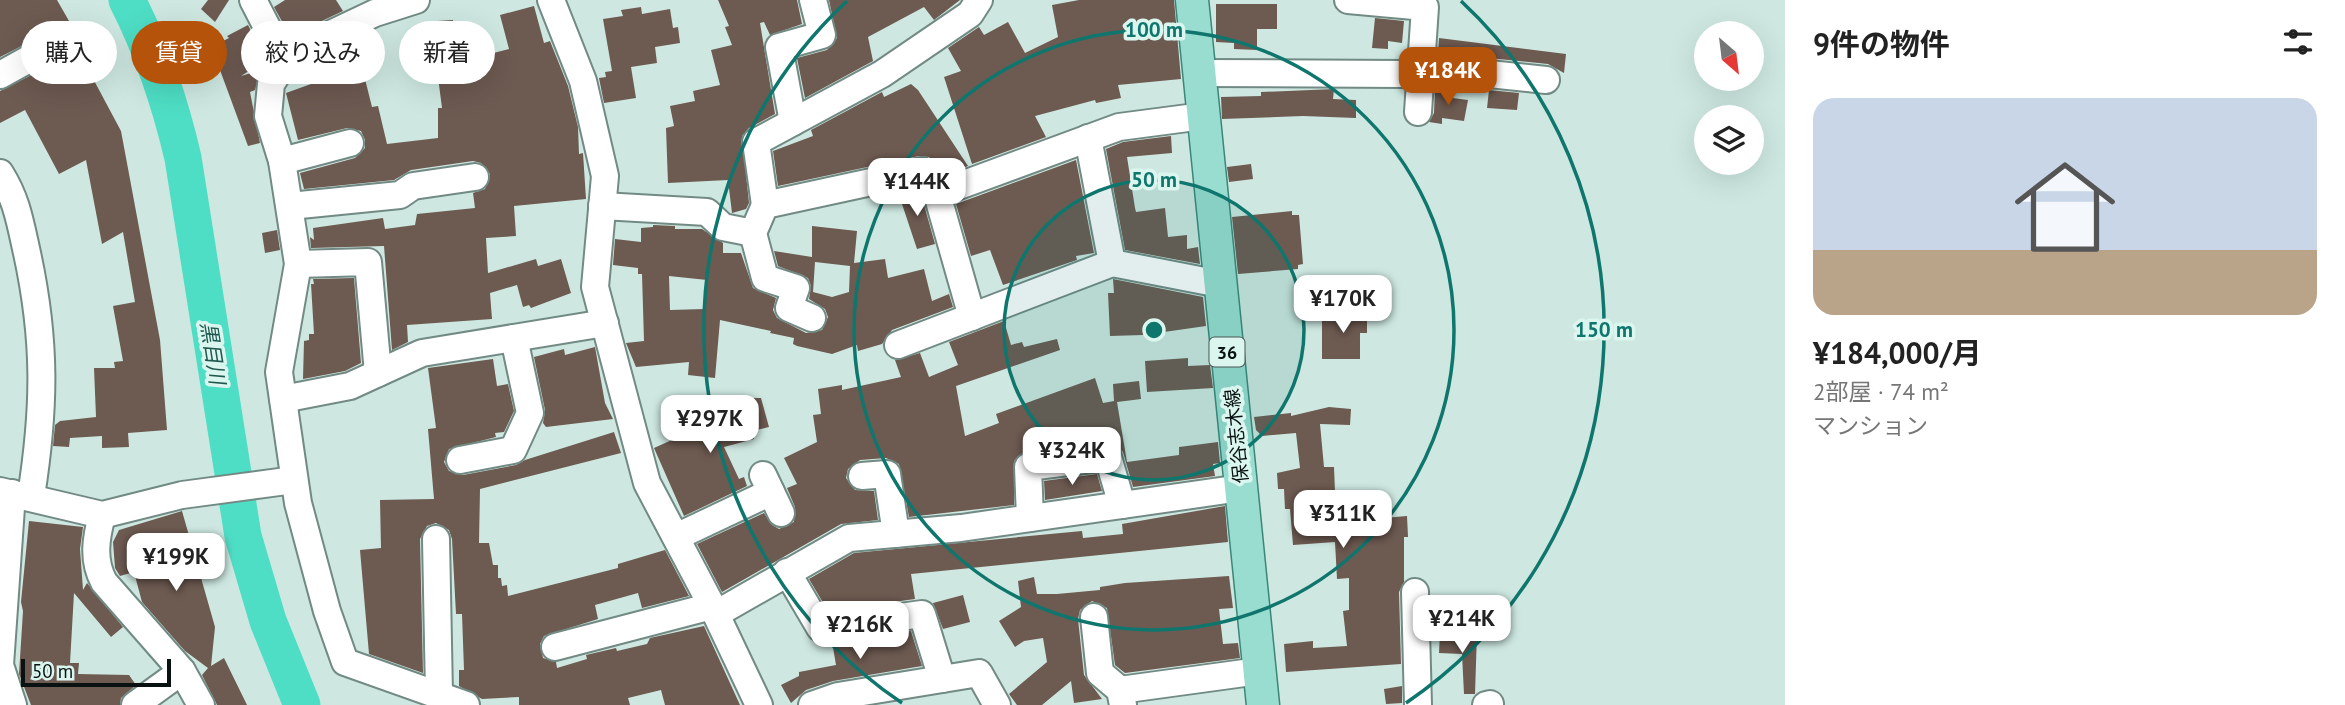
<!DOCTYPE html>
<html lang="ja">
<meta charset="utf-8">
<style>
body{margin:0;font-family:"PT Sans","Noto Sans JP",sans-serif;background:#f2f2f2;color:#222;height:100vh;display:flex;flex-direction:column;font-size:26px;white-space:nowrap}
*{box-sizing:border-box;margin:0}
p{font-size:23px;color:#767676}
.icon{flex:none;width:38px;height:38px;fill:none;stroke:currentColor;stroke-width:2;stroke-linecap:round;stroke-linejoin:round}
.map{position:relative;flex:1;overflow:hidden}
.sheet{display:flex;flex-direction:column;background:#fff;width:560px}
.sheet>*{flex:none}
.banner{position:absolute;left:21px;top:21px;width:665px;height:63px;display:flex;gap:14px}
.needle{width:46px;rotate:152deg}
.tools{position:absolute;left:1694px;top:21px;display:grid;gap:14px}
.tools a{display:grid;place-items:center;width:70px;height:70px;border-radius:50%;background:#fff;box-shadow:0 7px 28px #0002;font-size:35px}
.scale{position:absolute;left:21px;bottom:18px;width:150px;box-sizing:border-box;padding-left:7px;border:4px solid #091210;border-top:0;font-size:19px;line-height:24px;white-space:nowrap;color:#091210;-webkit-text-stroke:5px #dbf5ef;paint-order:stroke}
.price{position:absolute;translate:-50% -60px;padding:0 16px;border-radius:14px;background:#fff;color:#222;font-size:23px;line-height:46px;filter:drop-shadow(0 2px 4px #0008)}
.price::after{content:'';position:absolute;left:50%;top:42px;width:21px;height:16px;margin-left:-10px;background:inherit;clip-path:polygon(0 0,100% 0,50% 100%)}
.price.active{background:#b45309;color:#fff}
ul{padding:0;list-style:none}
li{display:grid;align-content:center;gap:14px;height:371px;padding:0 28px}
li+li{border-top:2px solid #e0e0e0}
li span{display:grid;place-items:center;height:217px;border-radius:21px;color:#555}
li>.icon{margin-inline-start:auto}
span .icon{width:126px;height:126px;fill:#fffc;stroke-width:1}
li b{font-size:30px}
h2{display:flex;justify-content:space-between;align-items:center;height:84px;padding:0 28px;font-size:30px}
.pill{padding:0 24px;border-radius:32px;background:#fff;box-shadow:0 7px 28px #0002;font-size:24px;line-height:63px}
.pill.active{background:#b45309;color:#fff}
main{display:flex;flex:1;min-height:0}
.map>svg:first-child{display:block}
</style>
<main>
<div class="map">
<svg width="1785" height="705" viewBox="0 0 1785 705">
<rect width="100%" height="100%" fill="#cee8e1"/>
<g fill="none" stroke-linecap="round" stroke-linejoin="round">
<!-- river -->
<path stroke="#4edec5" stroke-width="37" d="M127,0C153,51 170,102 183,158L243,536L268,621L302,705"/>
</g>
<!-- building -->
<g fill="#6d5a51" fill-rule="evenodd">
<path d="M0,0H57L93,63L90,64L94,72L90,73L121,131L160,340L167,430L128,433L129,447L102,448V436L70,438L69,447L53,446L55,425L60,421L96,417L94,368H115L114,362L123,361L113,306L135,302L123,232L102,244L86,160L59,174L25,110L0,123V91L55,63L63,49L56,36L47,33L0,57Z"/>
<path d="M208,0H229L215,22L201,9Z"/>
<path d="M285,0H336L343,11L290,36L274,7Z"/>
<path d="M718,0H797L802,24L770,35L764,22L760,23L775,114L749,128L742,136L749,203L746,209L732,213L728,180L668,183L666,128L674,126L670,106L695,101L693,91L720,85L711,50L732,45L725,27L729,26Z"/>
<path d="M829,0H960L934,20L924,7L868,37L873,61L805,98L797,58L827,50L837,38Z"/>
<path d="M1079,0H1174L1181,79L1118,85L1121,98L1096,103L1095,100L1035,116L1046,137L972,164L944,77L961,71L948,48L979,27L984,35L1008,22L1025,53L1058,37L1052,5Z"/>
<path d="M1216,4H1277V29H1257V50L1234,49V43L1216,42Z"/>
<path d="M534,6L544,43L550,41L568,86L578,127L579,154L583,153L586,199L514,206L516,236L486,238L488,273L536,259L538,266L561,259L571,293L531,308L529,305L523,307L517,285L490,293L492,319L407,325L408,342L392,350L384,246L311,248L310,237L314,240L313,228L383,218L385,229L415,225L417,214L475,208L473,193L485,189L490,174L481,163L473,161L411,170L394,180L304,189L300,173L355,158L365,148V140L361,131L347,128L298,140L286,93L336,75L329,52L356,43L372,107L378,106L387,144L438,138V108H442L435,54H440L437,21L453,20L456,56L477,51L478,57L509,49L500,15Z"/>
<path d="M641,7L642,14L670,9L673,28L678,27L680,43L655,47L657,63L631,67L636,98L604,103L599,78L606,77L605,72L612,71L603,19L623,16L621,10Z"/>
<path d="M1375,18L1404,21L1402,43L1388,41V49L1372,48Z"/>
<path d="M248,25L266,60L241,76L261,70L255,90L250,92L260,143L248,146L213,51L217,49L215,45L229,38L227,36Z"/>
<path d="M1439,38L1566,54L1564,73L1548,64L1438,53Z"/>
<path d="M911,84L918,90L968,166L943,175L929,157L919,156L778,186L773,151L813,136L811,130L882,92L884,97Z"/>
<path d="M1435,87L1446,88L1445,97L1468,100L1464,121L1442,118V124L1429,122L1434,113Z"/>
<path d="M1334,89L1333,99L1356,100V118L1303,116L1222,119L1221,97L1261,96V92Z"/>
<path d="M1489,90L1519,93L1517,110L1487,108Z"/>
<path d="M1171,136L1172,153L1127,157L1135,208L1136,212L1165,208L1168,237L1187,235V249L1198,247L1200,264L1125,250L1106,149L1123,142Z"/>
<path d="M1076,160L1094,253L1076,256L1077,260L1003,285L990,250L971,256L956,204Z"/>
<path d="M1251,164L1253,179L1229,182L1227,167Z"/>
<path d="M915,189L923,201L935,244L917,249L898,192Z"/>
<path d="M1292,211V215H1299L1303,264L1298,265V269L1238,274L1232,217Z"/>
<path d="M653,225L675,226V229H702L723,243V253H741L753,288L776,298L773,310L777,318L806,333L822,330L828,317L825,309L809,299L811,286L808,278L778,266L774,251L812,257V226L857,231L854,263L885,259L888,278L924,269L932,301L949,294L953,307L892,330L882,344L858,351L857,345L832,354L797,346L793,344L794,338L770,333L771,331L720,320L715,378L688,375L689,362L636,367L626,343L644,341L642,274H638V268L613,265L615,239L641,242V228L653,227ZM815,262L850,266L849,292L832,297L813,292ZM669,276L707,280L704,309L670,310Z"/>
<path d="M277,230L280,250L265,253L262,233Z"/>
<path d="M354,278L361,363L345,371L303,379L304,341L309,340V334H314L311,284H314L313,279Z"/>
<path d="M1113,279L1203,297L1206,326L1143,335L1110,336L1108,293H1114Z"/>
<path d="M1322,313H1367V333H1360V359H1322Z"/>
<path d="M1004,321L1011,345L1022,342L1024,347L1057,339L1060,350L956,386L965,436L999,423L996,414L1095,378L1103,403L1114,401L1113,384L1139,381L1141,399L1117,402L1127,462L1179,455V447L1218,442L1220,463L1213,464L1215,476L1133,487L1123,452L1113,442L1026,451L1014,461V505L909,517L899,464L886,458L860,460L848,469L846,478L855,490L874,491L878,520L841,524L722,592L697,544L764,513L772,525L779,529L794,522L795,507L787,488L797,484L784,458L817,442L813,415L821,414L818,389L842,385V390L901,377L895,360L920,353L929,377L958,365L949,342Z"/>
<path d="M595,347L605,403L613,419L546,427L543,423L545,410L534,357L564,349L565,355Z"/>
<path d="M1188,358V366L1210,365L1213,388L1147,392L1145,361Z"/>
<path d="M493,359L497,386L508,384L514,411L504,432L495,433L496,437L449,449L444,462L449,471L463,475L516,465L525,460L614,432L621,453L480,489L479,543H489L493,565H498V578H501L502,586L507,585L508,596L618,568V564L665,550L689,596L642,608L638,593L595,605L598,619L544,636L540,644L543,658L556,662L557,668L587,659L586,655L616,648L617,651L647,644L650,638L704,626L740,705H665L661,690L628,698L630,705H519V697L482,699L459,686V670H464L462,614H456L452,539L449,530L436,523L427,526L420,539L423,673L369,654L360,550L381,548L380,500L434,499L428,429L436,428L428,368Z"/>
<path d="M749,398H761L769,427L752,431L754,439L724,447L739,479L744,477L747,486L684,516L654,448L712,422L709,409Z"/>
<path d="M1329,407L1351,409L1350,425L1320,424L1324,467H1334L1336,516L1372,514V519L1407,516L1408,537H1404V582L1399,592L1401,664L1286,672L1284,644L1313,641V648L1347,646L1343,611L1349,610V578L1337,579L1335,542L1293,545L1290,509H1285L1284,489H1278L1277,473L1300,468L1296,433L1262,436L1256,430L1254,417L1291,413V416Z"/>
<path d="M1097,474L1102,491L1045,500L1044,481Z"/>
<path d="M1225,506L1228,542L911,574L915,599L828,611L809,579L854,553L1082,531L1083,538L1123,534L1122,524Z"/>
<path d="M182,511L215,627L211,666L224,658L247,705H217L202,675L208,668L185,651L142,602L134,572L120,576L115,568L113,542L119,530Z"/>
<path d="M29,521L83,527L80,549L83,590L87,583L123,627L111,637L74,593L70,663H79L78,674L129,675L136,685L121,698L120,705H31L19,674L23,611L21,602Z"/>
<path d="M1229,576L1233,608L1219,609L1223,644L1238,643L1240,658L1125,673L1115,665L1107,608L1092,601L1080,610L1078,619L1084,675L1102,699L1074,703L1071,681L1042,705H1017L1009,694L1047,662L1043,638L1024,641L1015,647L999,621L1021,607L1018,581L1034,577L1037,594H1057L1100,590V587L1125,583Z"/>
<path d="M963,595L970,622L943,629L933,603Z"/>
<path d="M911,631L922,666L833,681L806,690L791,703L781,685L799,676V672L836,665L832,642Z"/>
<path d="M1440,632L1477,633L1475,694H1464L1462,654L1439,653Z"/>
<path d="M1402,686V703L1386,704L1384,689Z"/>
</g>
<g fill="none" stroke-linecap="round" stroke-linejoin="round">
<!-- minor casing -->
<g stroke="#728a84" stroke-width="30">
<g id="minor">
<path d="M253,0L285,62"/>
<path d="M416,0L375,13L301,48L285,62L271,84L268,116L282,161L298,264L279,372L298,503L327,611L345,662L466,705"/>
<path d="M551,0L583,81L605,176L595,287L647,483L712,606L759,705"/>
<path d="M1348,0L1425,7L1418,112"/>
<path d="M1200,73L1405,74L1432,68L1546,80"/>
<path d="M0,75L47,49"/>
<path d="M793,122L779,47L822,35L813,0"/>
<path d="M1088,138L1112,263"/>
<path d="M282,161L350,143"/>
<path d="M0,173C17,200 20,222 27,253C46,341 45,407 31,496"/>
<path d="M937,194L1119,127L1203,116"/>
<path d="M765,205L756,142L882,74L970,14L979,0"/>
<path d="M290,206L400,195L413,186L475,177"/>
<path d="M602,206L707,212L723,227L753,233L765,205L922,171L937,194L972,317"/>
<path d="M753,233L765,278L796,288L789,308L812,318"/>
<path d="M298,264L368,262L378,373"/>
<path d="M898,345L1112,263L1220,284"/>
<path d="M283,399L350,386L422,353L605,323"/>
<path d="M460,460L513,450L530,413L514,338"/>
<path d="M763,475L781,513"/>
<path d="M862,476L887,474L896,534"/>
<path d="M0,491L102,515L182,495L294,480"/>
<path d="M12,493L0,665L13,705"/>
<path d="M102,515C96,538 92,560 104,582L182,671L201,705"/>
<path d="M1030,518L1028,467L1108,457L1122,505"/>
<path d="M676,537L771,492"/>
<path d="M436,539L439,695"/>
<path d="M787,572L820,628L922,614L942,679"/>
<path d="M1415,592L1418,705"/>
<path d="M716,614L849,538L961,528L1241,488"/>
<path d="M1094,617L1100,673L1120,690L1123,705"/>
<path d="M555,647L712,606"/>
<path d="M1120,690L1259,671"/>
<path d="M135,705L182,671"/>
<path d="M812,705L838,696L979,673L997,705"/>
<path d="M1486,705L1490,704"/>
</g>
</g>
<!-- major casing -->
<g stroke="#3a8779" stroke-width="35">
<path id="major" d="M1192,0L1263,705"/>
</g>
<!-- minor -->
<use href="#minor" stroke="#fff" stroke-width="26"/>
<!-- major -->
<use href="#major" stroke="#99ddd0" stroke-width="32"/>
</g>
<!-- distance rings -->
<circle cx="1154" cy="330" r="150" fill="#0f766e" fill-opacity=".12"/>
<g fill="none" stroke="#0f766e" stroke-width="3.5">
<circle cx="1154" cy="330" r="150"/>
<circle cx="1154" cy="330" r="300"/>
<path d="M902 703A450 450 0 0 1 847 1M1461 1A450 450 0 0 1 1406 703"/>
</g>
<g text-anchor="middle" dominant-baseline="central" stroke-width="7" stroke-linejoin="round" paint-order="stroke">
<!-- shield labels -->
<rect fill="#dbf5ef" stroke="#485653" stroke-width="2" x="1209.5" y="337.5" width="35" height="29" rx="5"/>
<g font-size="18" font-weight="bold" fill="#091210">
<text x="1227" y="352">36</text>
</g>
<!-- street labels -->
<g font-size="19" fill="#091210" stroke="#dbf5ef">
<text transform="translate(1236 436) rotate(-96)">保谷志木線</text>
</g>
<!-- water labels -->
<g font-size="21" font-style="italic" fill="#1f594f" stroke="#dbf5ef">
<text transform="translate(213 353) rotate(81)">黒目川</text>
</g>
</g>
<circle cx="1154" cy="330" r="10" fill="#0f766e" stroke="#dbf5ef" stroke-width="3.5"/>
<g font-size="21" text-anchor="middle" font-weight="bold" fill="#0f766e" stroke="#dbf5ef" stroke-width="7" stroke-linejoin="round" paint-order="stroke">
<text x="1154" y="37">100 m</text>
<text x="1154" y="187">50 m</text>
<text x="1604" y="337">150 m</text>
</g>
</svg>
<div class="tools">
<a><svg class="needle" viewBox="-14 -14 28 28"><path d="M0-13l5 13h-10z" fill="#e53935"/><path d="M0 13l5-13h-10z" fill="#767676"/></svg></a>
<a><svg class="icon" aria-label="layers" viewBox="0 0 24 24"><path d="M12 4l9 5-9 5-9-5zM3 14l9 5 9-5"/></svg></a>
</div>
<div class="scale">50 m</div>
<b class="price active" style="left:1448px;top:107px">¥184K</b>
<b class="price" style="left:917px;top:218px">¥144K</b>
<b class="price" style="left:1343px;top:335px">¥170K</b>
<b class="price" style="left:710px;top:455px">¥297K</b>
<b class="price" style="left:1072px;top:487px">¥324K</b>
<b class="price" style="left:1343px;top:550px">¥311K</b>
<b class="price" style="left:176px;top:593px">¥199K</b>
<b class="price" style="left:1462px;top:655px">¥214K</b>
<b class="price" style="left:860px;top:661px">¥216K</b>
<div class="banner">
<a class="pill">購入</a>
<a class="pill active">賃貸</a>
<a class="pill">絞り込み</a>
<a class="pill">新着</a>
</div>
</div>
<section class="sheet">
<h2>9件の物件<svg class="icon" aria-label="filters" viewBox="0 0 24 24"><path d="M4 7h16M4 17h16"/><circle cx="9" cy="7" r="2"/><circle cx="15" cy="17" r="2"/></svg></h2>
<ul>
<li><span style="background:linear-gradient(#c9d6e8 70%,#b9a48a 0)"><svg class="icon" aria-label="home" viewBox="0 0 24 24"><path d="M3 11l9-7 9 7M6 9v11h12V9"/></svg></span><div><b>¥184,000/月</b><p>2部屋 · 74 m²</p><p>マンション</p></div></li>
</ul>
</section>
</main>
